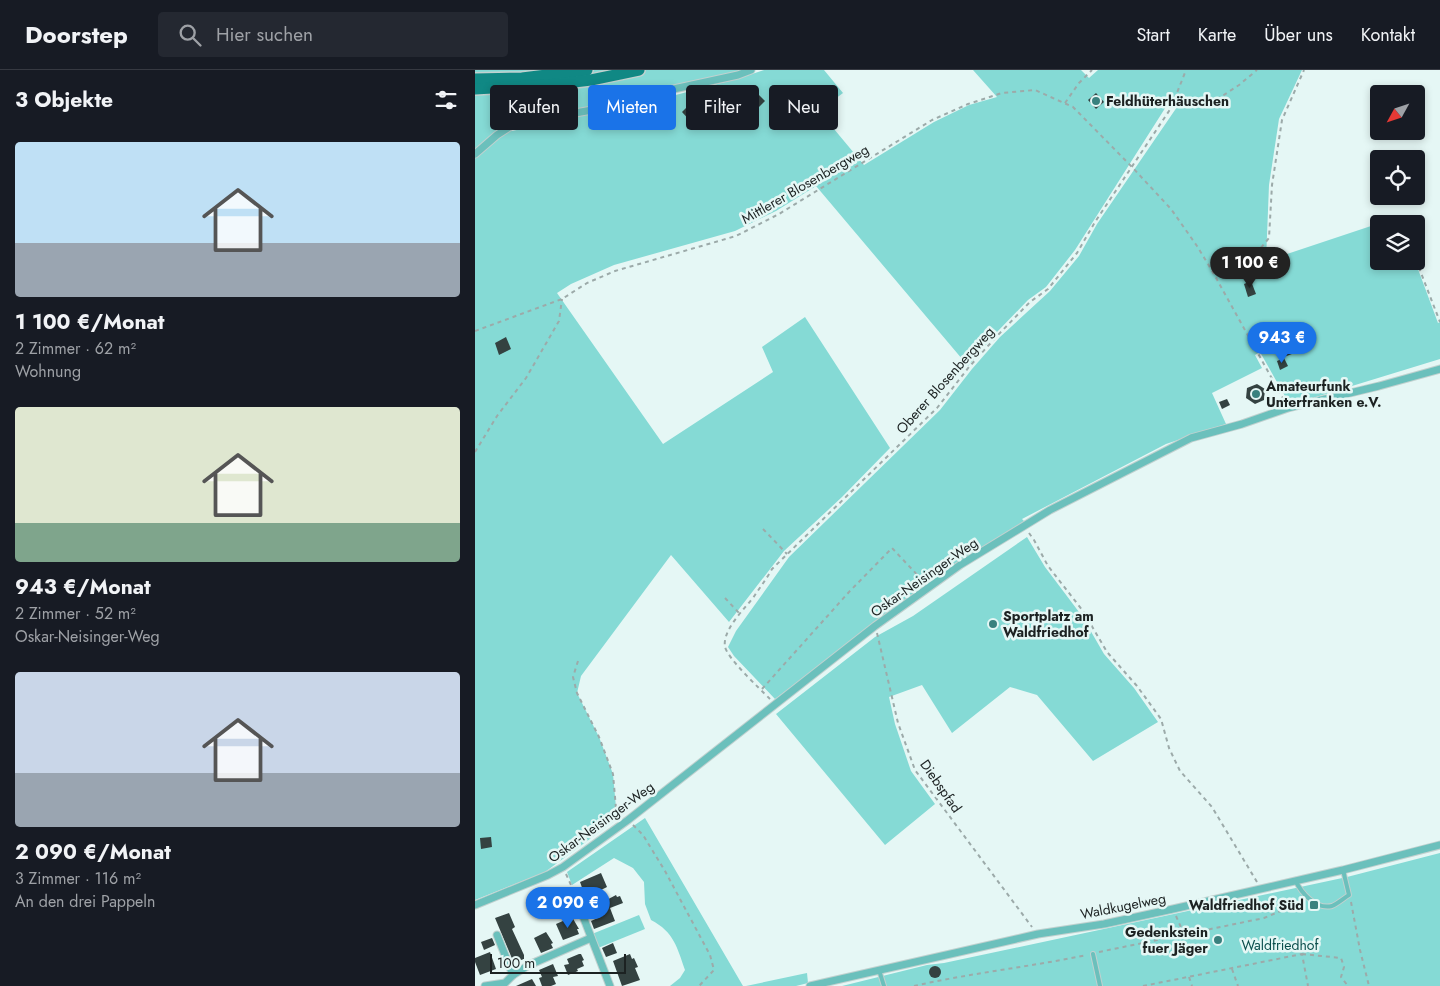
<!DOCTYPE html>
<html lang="de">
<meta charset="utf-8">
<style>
body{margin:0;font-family:Jost,sans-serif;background:#242831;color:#f1f3f6;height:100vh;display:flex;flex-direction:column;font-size:19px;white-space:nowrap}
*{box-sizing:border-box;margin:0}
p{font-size:16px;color:#9ea1a6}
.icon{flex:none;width:28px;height:28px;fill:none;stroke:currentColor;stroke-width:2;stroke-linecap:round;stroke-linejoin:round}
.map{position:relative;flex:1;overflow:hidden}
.side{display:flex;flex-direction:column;background:#171b24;width:475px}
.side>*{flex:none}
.banner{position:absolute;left:15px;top:15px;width:475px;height:45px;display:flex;gap:10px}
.needle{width:32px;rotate:230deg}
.fabs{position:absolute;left:895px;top:15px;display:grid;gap:10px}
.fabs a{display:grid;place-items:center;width:55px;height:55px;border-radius:5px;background:#171b24;box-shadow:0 2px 8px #0003;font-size:25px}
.scale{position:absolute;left:15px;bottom:12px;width:136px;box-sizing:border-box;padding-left:5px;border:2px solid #1c2222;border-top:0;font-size:14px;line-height:18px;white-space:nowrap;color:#1c2222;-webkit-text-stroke:4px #e5f7f5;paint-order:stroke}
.price{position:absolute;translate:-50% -42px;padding:0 11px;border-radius:18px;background:#1a73e8;color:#fff;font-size:16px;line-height:32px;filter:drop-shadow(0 1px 2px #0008)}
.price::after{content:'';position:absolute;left:50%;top:30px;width:15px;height:11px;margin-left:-8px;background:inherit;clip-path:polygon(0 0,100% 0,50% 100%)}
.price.current{background:#222;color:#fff}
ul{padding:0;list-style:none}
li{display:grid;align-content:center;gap:10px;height:265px;padding:0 15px}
li span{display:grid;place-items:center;height:155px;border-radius:5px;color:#555}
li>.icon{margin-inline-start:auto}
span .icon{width:90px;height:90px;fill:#fffc;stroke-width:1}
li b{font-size:21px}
h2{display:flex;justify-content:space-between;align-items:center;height:60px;padding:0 15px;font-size:21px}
.tag{padding:0 18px;border-radius:5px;background:#171b24;box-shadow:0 2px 8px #0003;font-size:18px;line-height:45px}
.tag.current{background:#1a73e8;color:#fff}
header{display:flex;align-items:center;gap:30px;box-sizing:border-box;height:70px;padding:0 25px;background:#171b24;border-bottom:1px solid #363941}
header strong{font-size:24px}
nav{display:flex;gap:28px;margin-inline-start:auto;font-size:18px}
.search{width:350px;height:45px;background:#242831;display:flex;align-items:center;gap:12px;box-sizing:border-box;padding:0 18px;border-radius:5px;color:#9ea1a6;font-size:19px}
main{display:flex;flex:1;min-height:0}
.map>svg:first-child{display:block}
</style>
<header>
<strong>Doorstep</strong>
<div class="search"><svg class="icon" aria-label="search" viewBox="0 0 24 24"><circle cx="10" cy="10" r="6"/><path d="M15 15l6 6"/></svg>Hier suchen</div>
<nav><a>Start</a><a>Karte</a><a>Über uns</a><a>Kontakt</a></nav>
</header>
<main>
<section class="side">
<h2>3 Objekte<svg class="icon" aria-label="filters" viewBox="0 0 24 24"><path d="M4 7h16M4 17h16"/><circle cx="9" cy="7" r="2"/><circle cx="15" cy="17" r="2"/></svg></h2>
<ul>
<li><span style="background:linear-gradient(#bfe0f5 65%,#9aa5b1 0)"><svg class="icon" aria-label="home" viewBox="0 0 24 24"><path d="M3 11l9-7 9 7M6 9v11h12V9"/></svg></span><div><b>1 100 €/Monat</b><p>2 Zimmer · 62 m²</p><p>Wohnung</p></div></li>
<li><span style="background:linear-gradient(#dfe7d0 75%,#7fa58c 0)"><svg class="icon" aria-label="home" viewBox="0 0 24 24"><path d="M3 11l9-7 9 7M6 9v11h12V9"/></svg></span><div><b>943 €/Monat</b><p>2 Zimmer · 52 m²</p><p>Oskar-Neisinger-Weg</p></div></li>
<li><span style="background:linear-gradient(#c9d6e8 65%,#9aa5b1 0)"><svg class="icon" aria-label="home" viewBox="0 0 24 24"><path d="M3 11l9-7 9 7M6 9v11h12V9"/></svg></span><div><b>2 090 €/Monat</b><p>3 Zimmer · 116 m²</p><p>An den drei Pappeln</p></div></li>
</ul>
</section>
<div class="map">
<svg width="965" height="916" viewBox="0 0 965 916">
<rect width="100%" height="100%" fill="#e5f7f5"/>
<!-- green -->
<g fill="#85dad5">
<path d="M0,0H273L111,39L34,55L37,61L197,26L265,8L289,0H349L368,23L344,41L389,95L459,52L494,35L522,27L498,0H606L614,8L623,0H827L804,49L794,115L791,191L923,147L926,154H904V191H940L963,253L965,252V289L815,335L785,282L780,285L787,298L737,323L751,354L691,374L547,449L550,452L449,517L300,629L259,586L253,577L261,561L314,487L465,340L497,299L525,267L575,221L604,186L622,154L702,37L694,32L600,180L571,217L553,230L521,263L493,296L341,116L301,141L260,161L139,195L96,214L82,223L188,374L298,302L287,277L330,247L415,378L367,427L309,481L254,552L196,485L106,606L102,623L124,667L138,704L142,749L70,802L0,830Z"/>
<path d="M552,467L570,497L607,546L629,584L659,618L683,652L618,691L562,625L535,617L477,663L447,615L414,627L420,654L436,701L460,734L410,775L301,644L400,567L438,546Z"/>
<path d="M170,748L268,916H195L205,908L210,900C202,877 199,862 176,850L170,834L169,812L158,798L139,788L97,815L92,802Z"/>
<path d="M965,783V916H367L452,895L469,893L872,807Z"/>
<path d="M164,845L170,859L123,878L117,864Z"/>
<path d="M332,903L333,913L321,916H271Z"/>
</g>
<!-- building -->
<g fill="#344241">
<path d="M621,23L629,32L621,39L613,30Z"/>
<path d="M283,24L290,31L282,39L275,32Z"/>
<path d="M323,34L335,45L328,52L316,41Z"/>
<path d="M214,35L225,47L218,54L207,42Z"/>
<path d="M776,211L781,224L773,227L769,214Z"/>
<path d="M824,265L830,279L809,287L804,273Z"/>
<path d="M31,267L36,279L24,285L20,273Z"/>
<path d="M809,288L813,296L805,300L802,291Z"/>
<path d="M782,314L790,319L789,330L780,334L771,328L772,318Z"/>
<path d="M752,329L755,335L747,339L744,332Z"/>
<path d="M16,767L17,777L6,779L5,768Z"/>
<path d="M126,803L132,817L118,824L117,823L110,826L105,812Z"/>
<path d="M82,823L83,825L86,824L90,835L81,839L82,841L68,847L67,844L64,846L59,834Z"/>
<path d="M141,825L142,827L145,826L148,833L135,838L140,851L119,859L116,851L125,847L123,843L114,846L109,835L122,830L124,834Z"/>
<path d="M34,843L40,857L37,859L49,885V889L43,891V889L38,891L20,848Z"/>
<path d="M97,847L104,859H102L104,864L88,870L81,854Z"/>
<path d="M71,862L78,873L76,874L78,878L66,883L59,868Z"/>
<path d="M17,868L20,875L9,880L6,872Z"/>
<path d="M138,873L142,883L131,887L127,878Z"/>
<path d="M15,882L21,899L5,905L0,892V888Z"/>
<path d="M104,884H106L109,890L107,891L109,896L102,899L103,901L93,905L89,895L94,894L92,889Z"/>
<path d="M155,884L157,889L159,888L163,897L160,898L165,910L147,916L138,891Z"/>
<path d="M78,894L83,906L78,907L81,914L76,916H67L64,908L67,907L64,900Z"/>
<circle cx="460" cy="902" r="6"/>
<path d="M57,909L61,916H41Z"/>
</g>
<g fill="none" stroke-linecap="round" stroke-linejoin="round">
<!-- lane casing -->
<g stroke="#c1d1cf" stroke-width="6">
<g id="lane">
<path d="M820,810C826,822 840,840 857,836C862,834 869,828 874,825L868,800"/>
<path d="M618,884L625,916"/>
<path d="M404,900L409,916"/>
</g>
</g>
<!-- street casing -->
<g stroke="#c1d1cf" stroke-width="9">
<g id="street">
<path d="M0,84L22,65L39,54L117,40L171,25L263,5L276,0"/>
<path d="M99,823L135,916"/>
<path d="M0,835L73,805L88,797L153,750L400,556L485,495L575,440L716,368L767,354L813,338L904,316L965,299"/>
<path d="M22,865L38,905"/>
<path d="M10,916L30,913L38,905L54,895L116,868"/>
<path d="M335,916L563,864L629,854L698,839L868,800L965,775"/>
</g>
</g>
<!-- primary casing -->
<g stroke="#c1d1cf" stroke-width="14">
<g id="primary">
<path d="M0,9L47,8L112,0"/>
<path d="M0,19L74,15L116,10L164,0"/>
</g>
</g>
<!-- path -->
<g stroke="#9caaa9" stroke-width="2" stroke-dasharray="4 4" stroke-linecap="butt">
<path d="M590,33L604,13L617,0"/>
<path d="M735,34L764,15L782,0"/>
<path d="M924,146L927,154"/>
<path d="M941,190L965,252"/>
<path d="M736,199L747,198L780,185L794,168L797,115L807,50L829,0"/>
<path d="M0,261L87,229L112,213L140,201L261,166L304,144L457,50L493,34L527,23L560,20L598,37L657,97L696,139L722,176L736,199L810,332"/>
<path d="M0,382L22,346L51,308L84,251L87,229"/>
<path d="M288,459L312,484"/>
<path d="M554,463L559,470L573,496L608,541L632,582L662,616L686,649L694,678L705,701L737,737L782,812"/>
<path d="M250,528L265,544"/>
<path d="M402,563L423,653L440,700L557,857"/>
<path d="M103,591L98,607L102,623L124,667L138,704L142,750"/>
<path d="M287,619L374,522L417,478L449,512"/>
<path d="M295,629C285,619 253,589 250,577C247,559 271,538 280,525C286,516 292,508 297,499L462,338L494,297L522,266L555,232L573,219L602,183L620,152L696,38L711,0"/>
<path d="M158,755L168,765L190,801L235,885L239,900L224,916"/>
<path d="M91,804L96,815"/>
<path d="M876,832L885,880L894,916"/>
<path d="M701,846L709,864"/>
<path d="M624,882L789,848L827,832"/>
<path d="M827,884L866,888L869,897L866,907L873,916"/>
<path d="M757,899L763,916"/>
<path d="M714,907L717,916"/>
<path d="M439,916C496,903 554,897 612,885"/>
<path d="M668,916L827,884L833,916"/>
</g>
<!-- lane -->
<use href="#lane" stroke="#6bc0bc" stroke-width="4"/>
<!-- street -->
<use href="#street" stroke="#6bc0bc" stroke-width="7"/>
<!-- primary -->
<use href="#primary" stroke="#108884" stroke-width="11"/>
</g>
<!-- markers -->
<g fill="#39817e" stroke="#e5f7f5" stroke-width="2">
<circle cx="621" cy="31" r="5"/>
<circle cx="781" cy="324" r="5"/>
<circle cx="518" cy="554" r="5"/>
<rect x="834" y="830" width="10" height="10" rx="2.5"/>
<circle cx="743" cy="870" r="5"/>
</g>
<g text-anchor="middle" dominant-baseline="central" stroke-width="5" stroke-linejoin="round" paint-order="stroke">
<!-- poi labels -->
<g font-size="14" font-weight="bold" fill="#1c2222" stroke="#e5f7f5" text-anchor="start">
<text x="631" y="31">Feldhüterhäuschen</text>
<text x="791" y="316">Amateurfunk<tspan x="791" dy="16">Unterfranken e.V.</tspan></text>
<text x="528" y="546">Sportplatz am<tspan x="528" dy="16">Waldfriedhof</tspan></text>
<text x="829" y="835" text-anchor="end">Waldfriedhof Süd</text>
<text x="733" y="862" text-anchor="end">Gedenkstein<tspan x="733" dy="16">fuer Jäger</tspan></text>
</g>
<!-- street labels -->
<g font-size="14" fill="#1c2222" stroke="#e5f7f5">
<text transform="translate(330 114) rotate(-30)">Mittlerer Blosenbergweg</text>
<text transform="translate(470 310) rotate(-48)">Oberer Blosenbergweg</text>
<text transform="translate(449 507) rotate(-35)">Oskar-Neisinger-Weg</text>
<text transform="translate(466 716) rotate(55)">Diebspfad</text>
<text transform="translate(126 752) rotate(-36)">Oskar-Neisinger-Weg</text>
<text transform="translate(648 836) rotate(-11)">Waldkugelweg</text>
</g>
<!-- park labels -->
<g font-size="14" fill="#094d4b" stroke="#e5f7f5">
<text x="805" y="875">Waldfriedhof</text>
</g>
</g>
</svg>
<div class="fabs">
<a><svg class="needle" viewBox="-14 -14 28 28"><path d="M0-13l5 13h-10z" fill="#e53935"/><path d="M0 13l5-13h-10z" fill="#9ea1a6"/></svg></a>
<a><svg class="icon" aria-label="locate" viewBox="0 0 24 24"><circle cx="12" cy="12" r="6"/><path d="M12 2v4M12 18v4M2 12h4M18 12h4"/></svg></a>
<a><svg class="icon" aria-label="layers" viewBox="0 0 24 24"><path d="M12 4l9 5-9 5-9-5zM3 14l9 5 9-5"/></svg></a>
</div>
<div class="scale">100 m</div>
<b class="price current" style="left:775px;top:219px">1 100 €</b>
<b class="price" style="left:807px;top:294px">943 €</b>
<b class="price" style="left:93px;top:859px">2 090 €</b>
<div class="banner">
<a class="tag">Kaufen</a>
<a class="tag current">Mieten</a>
<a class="tag">Filter</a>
<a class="tag">Neu</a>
</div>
</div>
</main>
